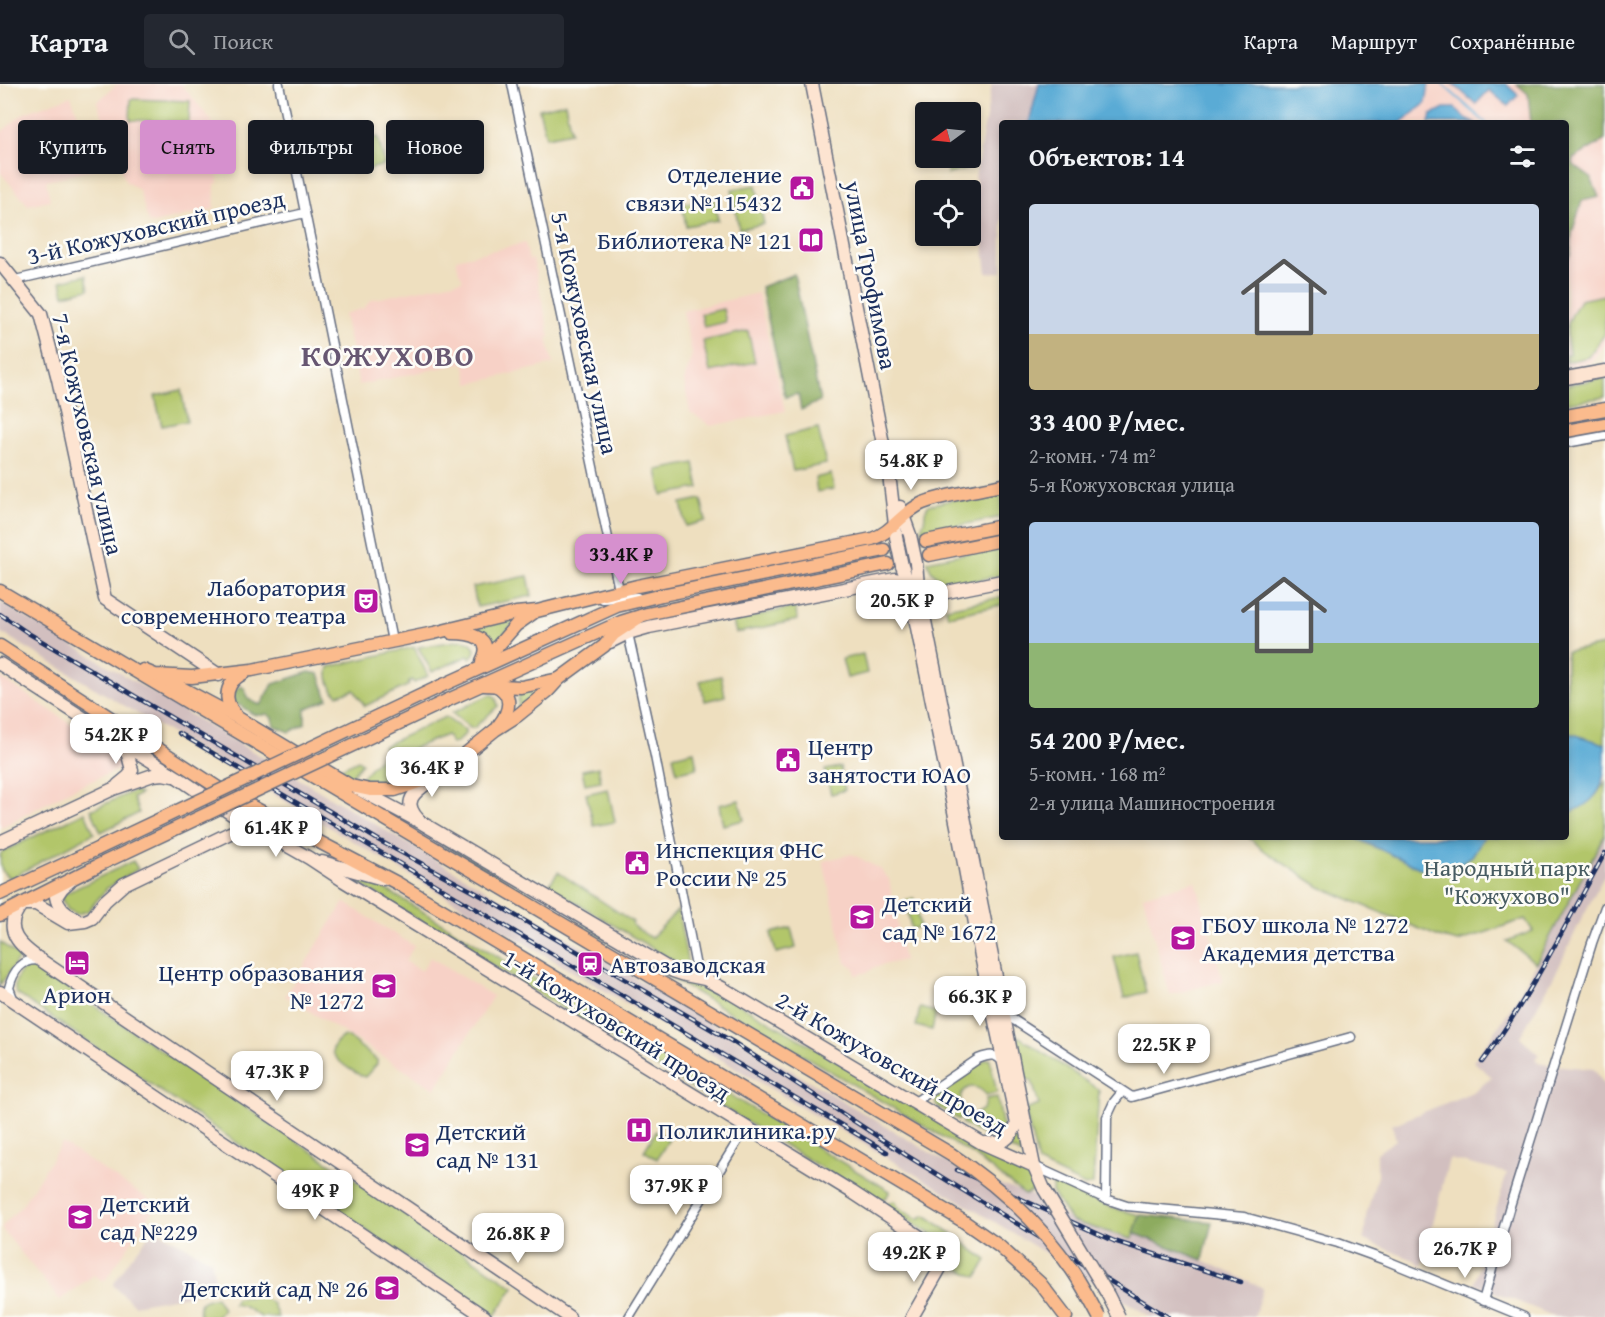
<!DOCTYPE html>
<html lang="ru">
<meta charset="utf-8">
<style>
body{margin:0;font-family:"Gentium Book Plus",serif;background:#242831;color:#f1f3f6;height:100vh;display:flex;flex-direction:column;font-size:22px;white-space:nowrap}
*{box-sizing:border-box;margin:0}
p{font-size:20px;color:#9ea1a6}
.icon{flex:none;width:33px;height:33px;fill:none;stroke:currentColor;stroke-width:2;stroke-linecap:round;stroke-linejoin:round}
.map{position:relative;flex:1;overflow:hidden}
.drawer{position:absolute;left:999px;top:36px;width:570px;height:720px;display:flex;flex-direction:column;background:#171b24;border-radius:6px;box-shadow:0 3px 9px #0003}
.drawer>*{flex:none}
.top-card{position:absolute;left:18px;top:36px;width:570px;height:54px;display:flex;gap:12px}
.needle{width:39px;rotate:255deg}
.tools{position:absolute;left:915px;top:18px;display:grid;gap:12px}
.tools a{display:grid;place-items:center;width:66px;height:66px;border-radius:6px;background:#171b24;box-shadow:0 3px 9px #0003;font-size:30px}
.price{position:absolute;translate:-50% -51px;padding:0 14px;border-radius:12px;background:#fff;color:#222;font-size:20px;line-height:39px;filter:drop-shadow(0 2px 3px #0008)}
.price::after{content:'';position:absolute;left:50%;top:36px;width:18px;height:14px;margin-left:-9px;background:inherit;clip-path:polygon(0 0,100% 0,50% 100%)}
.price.on{background:#d690ce;color:#111}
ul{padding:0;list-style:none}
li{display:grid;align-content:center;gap:12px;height:318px;padding:0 30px}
li span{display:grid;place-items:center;height:186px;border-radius:6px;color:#555}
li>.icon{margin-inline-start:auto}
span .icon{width:108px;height:108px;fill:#fffc;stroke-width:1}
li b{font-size:26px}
h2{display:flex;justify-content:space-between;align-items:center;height:72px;padding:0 30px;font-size:26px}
.pill{padding:0 21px;border-radius:6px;background:#171b24;box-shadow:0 3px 9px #0003;font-size:21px;line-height:54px}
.pill.on{background:#d690ce;color:#111}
header{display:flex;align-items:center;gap:36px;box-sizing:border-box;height:84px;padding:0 30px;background:#171b24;border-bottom:2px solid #363941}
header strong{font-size:28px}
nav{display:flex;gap:33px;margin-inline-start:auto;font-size:21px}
.search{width:420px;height:54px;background:#242831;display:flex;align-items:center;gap:15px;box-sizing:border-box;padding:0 21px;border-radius:6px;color:#9ea1a6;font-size:22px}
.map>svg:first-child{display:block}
</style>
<header>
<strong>Карта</strong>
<div class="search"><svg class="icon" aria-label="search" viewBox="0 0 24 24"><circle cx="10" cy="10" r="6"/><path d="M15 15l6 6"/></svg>Поиск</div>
<nav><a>Карта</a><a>Маршрут</a><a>Сохранённые</a></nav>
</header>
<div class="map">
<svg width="1605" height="1233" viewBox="0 0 1605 1233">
<rect width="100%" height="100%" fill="#fdfcf7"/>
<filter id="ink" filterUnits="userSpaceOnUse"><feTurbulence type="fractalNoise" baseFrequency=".0167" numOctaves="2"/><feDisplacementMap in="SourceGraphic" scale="12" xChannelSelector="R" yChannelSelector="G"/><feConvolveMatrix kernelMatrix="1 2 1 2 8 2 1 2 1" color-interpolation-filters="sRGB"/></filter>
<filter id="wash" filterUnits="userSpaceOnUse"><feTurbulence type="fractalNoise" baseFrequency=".008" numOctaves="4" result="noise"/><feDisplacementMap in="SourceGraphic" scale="24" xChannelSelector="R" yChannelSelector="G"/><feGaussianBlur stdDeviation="1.35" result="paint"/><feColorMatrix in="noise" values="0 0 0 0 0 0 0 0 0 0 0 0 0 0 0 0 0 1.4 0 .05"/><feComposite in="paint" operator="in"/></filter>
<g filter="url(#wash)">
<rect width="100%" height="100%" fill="#eedfbf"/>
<!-- built -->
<g fill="#f7d1c6">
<path d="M117,0H181L212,37L218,99L215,100L214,125L149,140L139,106L125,97L120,79L97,18Z"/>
<path d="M1429,0H1605V259L1591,279L1566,283V39H1400L1426,19Z"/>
<path d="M71,12L98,84L46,97L50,116L28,121L0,88V49L24,29Z"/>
<path d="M525,159L529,176L533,175L550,253L547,254L553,280L469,300L464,279L359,301L344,230L364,224L371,216L463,196L459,188L456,175Z"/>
<path d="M758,209L785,327L711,342L690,328L684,297L692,270L683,227Z"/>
<path d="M0,593L121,673L124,683L73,705L0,744Z"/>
<path d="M852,770L880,785L889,795L904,876L875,883L868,888L856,891L854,883L846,879L823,777Z"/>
<path d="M1196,797L1223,897L1170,911L1143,812Z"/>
<path d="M344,818L414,862L405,877L422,887L430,873L493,912L435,1005L285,912Z"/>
<path d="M62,1059L157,1121L104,1198L94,1191L60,1216L1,1144L22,1121Z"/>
</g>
<!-- industrial -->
<g fill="#d2bfbf">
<path d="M992,0H1039L1029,39H1002V188L987,189L975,93Z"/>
<path d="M0,518L961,1087L1036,1113L1071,1137L1132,1154L1134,1149L1203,1176L1263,1204L1254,1233H1151L965,1120L0,548Z"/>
<path d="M1605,750V790L1579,840L1558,885L1520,953L1539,971L1535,975L1542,980L1594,985L1605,1002V1233H1556L1474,1200L1507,1089L1449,1075L1422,1183L1416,1177L1364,1156L1366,1132L1377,1092V1069L1396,1056L1392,1041L1475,1007L1492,993L1473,977L1497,945L1519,911Z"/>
<path d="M154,1145L211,1176L217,1206L134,1221L113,1201L128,1178Z"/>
</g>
<!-- green -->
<g fill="#b2c66a" stroke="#667a64" stroke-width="1.5">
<path d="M131,15L190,17L189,38L130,36Z"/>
<path d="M565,19L571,48L546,53L539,25Z"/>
<path d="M378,53L385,81L352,89L345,61Z"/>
<path d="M944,74H965L968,85L948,90Z"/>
<path d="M756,101L764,140L739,145L732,105Z"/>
<path d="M714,113L718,136L686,142L682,120Z"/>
<path d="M86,191L89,205L64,211L61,197Z"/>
<path d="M1605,211V250L1588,273L1566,278V271L1569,270C1564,242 1566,240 1580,216Z"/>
<path d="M723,225L726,238L704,243L701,230Z"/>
<path d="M748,247L755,278L710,288L703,257Z"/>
<path d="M1605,294V313L1566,319V301Z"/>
<path d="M181,306L187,337L162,342L155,312Z"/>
<path d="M818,344L826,380L793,387L785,352Z"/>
<path d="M694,379L699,404L662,411L657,386Z"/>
<path d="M831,390L834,405L817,408L815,394Z"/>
<path d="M1002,405V433L921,449C920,443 923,442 924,437C926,430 923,427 929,421Z"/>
<path d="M701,415L706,437L686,442L681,419Z"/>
<path d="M1002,462V491L963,499L944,500L931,486L927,477Z"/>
<path d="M528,492L532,512L477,523L473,503Z"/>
<path d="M1002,513V521L948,532L946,524Z"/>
<path d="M795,523L798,536L736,549L733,537Z"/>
<path d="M520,531L493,563L472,545Z"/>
<path d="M462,556C473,557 480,566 470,574L468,572L432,588L418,563Z"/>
<path d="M1605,561V660L1566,648V568Z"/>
<path d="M414,563L428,592L414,599L412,596L408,598L409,601L365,622L354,606L338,611C330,605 326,593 329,583Z"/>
<path d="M863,570L867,589L847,594L842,575Z"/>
<path d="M721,592L725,612L705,617L700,597Z"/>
<path d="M546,602L518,626L519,608Z"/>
<path d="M489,611H493L496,614L498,622L474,644H470L452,629Z"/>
<path d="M445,633L465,647V650L457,658L452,659L446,651L414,664L383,681L386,689L381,691L384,698L359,696L386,667L383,662Z"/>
<path d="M694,667L697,684L677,688L673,672Z"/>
<path d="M358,676L362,679L349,694L337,686Z"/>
<path d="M598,683L601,697L585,700L582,686Z"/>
<path d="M840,683L845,706L831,710L825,686Z"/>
<path d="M1605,698V750L1536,879L1507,857L1533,847L1525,835L1458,858L1439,853L1320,803L1266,768L1248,753H1354L1428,788L1451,785L1472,772L1484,753H1566V727L1569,729L1596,711Z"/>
<path d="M608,705L615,738L594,742L586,710Z"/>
<path d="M134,707L140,710L133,714L139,729L101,748L91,726Z"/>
<path d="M739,716L744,736L723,741L719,721Z"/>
<path d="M85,728L94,749L11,794C0,789 0,782 0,770L4,767Z"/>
<path d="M405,736L679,896L723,911L1023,1083L1028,1087L1038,1104L1025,1111L972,1070L404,738Z"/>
<path d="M133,777L138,785L107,804L88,827L77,830L68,826L61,814L64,810Z"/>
<path d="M558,788L633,838L632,841L651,854L678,826L688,881H680L548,802Z"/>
<path d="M348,790L375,799L890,1107L886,1114L880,1115L862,1109L347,792Z"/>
<path d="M914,814L920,843L911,845L906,816Z"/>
<path d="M791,844L796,864L776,869L771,849Z"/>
<path d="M0,858L20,873L0,901Z"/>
<path d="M1136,868L1146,908L1124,914L1114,873Z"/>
<path d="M29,881H34L514,1203L494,1233L16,909C12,898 19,888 29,881Z"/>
<path d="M920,924L936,928L932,946L916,942Z"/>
<path d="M344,952L349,954L377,976V980L365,993C358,991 354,987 348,984C334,974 324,965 344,952Z"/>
<path d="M1018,952L1099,1006L1093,1100L1085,1102L1038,1079L1025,1026L1039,1021L1032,997L1020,993L1012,960Z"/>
<path d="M986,975H990L997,1009L986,1011C973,993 951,1009 965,1027L959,1036L936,1021L935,1013L937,1010Z"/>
<path d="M997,1013L1004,1048C989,1059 976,1047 962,1039L968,1029C978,1031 986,1026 986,1015Z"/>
<path d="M656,1047L669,1055L657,1075L644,1067Z"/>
<path d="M1019,1048L1024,1068L1022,1071L1005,1062Z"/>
<path d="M1058,1098L1112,1124L1140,1131L1132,1155L1071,1137L1052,1108L1053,1099Z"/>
<path d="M895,1117L899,1124L918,1135L925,1131C947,1145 966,1161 987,1176L977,1193L951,1182L948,1169L941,1156L882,1121Z"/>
<path d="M261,1212L273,1220L278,1233H261L243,1222L233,1220L236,1214Z"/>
<path d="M216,1213L223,1225L216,1233H200C198,1216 201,1217 216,1213Z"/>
</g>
<!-- forest -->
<g fill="#8dab5e" stroke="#546d5e" stroke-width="1.5">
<path d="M1517,0H1605V56L1573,75L1572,80L1591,94L1599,113L1582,117L1572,149L1571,168L1566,180V39H1531L1528,10Z"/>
<path d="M794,190L820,317L801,326L798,310L785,313L761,203Z"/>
<path d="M309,588L319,590L328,615L305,625V640L289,648L274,642L272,634L267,630C254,634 250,628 240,621L237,622L233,620V608L241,602L245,605C245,615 252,618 261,621L273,600Z"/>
<path d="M1140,1131L1212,1138L1203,1176L1134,1149Z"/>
</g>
<!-- water -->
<g fill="#5aabd5" stroke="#3a6d9a" stroke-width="1.5">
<path d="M1039,0H1429L1426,19L1400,39H1029Z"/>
<path d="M1453,0H1506L1518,11L1508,22L1489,6L1476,20Z"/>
<path d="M1444,24H1455L1465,34L1476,39H1429L1431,31Z"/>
<path d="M1566,648L1605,660C1605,696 1605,715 1569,729L1566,727Z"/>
<path d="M1354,753H1484L1472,772L1451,785L1428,788Z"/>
</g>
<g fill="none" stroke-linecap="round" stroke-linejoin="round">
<!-- stream -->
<path stroke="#5aabd5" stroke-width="2" d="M1442,0L1486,39"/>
</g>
</g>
<g filter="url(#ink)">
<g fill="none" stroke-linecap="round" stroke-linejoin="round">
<!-- primary-tunnel -->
<path stroke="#c4bcac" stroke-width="12" stroke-dasharray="12 6" stroke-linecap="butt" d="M884,466L926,457"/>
<!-- street casing -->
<g stroke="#656d80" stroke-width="11">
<g id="street">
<path d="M279,0L392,557"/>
<path d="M512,0L619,506"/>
<path d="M15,196L305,129"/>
<path d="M1566,359L1605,352"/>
<path d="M602,515L637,513"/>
<path d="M628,549L655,672L698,893"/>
<path d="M14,917L9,904C13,887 23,873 41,877"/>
<path d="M1003,929L1132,1013L1351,953"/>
<path d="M915,1018L978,975C989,971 995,969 1003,978"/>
<path d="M1034,1082L1106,1115L1127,1122L1244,1133L1338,1159L1385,1176L1524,1233"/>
<path d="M1106,1115L1107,1033L1114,1018L1122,1008"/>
<path d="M1483,1217L1509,1125L1592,859L1605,823"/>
<path d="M629,1233L745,1045"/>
</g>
</g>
<!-- secondary casing -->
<g stroke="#656d80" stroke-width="15">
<g id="secondary">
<path d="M812,0L889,390L896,449"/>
<path d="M0,179L41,230L58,295L105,515L219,591"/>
<path d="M1566,294L1605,287"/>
<path d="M900,423L910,451"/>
<path d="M916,479L918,502L1028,1053L1034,1082L1044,1105"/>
<path d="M902,482L908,499L958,747L981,872L1017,1040C1010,1055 1002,1061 986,1059"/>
<path d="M610,558L628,549L649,543L895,495L942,509L1002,497"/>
<path d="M0,580L119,657L177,693L233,731L309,774L344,797L852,1108L937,1164L942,1171L943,1179L912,1233"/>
<path d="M118,701L129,692L132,686L128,671L121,661"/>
<path d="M358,705L422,739L673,887L685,891L705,895L722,904L982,1059L1034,1082"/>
<path d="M419,736C398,715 420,705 436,693"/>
<path d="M256,746L240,745L230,749L124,800L105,817L92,834L85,837L68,839L36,820H22C0,846 21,863 42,877L569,1233"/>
<path d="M0,758L113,705L153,691L163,690L173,692"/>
<path d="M322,778L383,795"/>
<path d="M70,797L62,804L56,813C58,824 65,830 75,834"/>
<path d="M0,908L485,1233"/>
</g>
</g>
<!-- primary casing -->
<g stroke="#656d80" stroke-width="15">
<g id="primary">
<path d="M1566,332L1605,325"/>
<path d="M1566,347L1605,340"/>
<path d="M926,457L1002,442"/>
<path d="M929,471L1002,456"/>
<path d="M0,507L951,1070"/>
<path d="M452,549C470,549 495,553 482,577"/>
<path d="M0,562L226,709L397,799L963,1137L999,1162L1040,1199L1066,1233"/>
<path d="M482,580L516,541L533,529"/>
<path d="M143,586L155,591L192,593L252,586L434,549L516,529L537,527L637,502L872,455C893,448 903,427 923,419C942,411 980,406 1002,401"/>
<path d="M163,594L238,634L351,702L370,706H395L439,691L495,646L517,632L548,607L559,595L604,562L614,550L641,532"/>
<path d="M484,601L521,603L559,595"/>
<path d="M495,601C514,610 510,627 499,641"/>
<path d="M441,602L617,522L662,511L884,466"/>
<path d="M448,616L621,538L647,530L888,480"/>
<path d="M235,630C222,615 226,598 244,589"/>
<path d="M0,810L97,765"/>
<path d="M0,831L105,778"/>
</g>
</g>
<!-- street -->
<use href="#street" stroke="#fff" stroke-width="8"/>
<!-- secondary -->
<use href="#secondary" stroke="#fde4d1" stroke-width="12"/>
<!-- primary -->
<use href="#primary" stroke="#fbbb8d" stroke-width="12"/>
<!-- rail casing -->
<g stroke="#1b2f5e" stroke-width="4.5">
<g id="rail">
<path d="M0,530L28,549L380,757L487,815L733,958L906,1071L1168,1233"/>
<path d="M179,649L887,1068"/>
<path d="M1482,978C1530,913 1566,840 1605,769"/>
<path d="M957,1086L1114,1157L1241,1198"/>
</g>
</g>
<!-- rail -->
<use href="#rail" stroke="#fdfcf7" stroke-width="2" stroke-dasharray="7" stroke-linecap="butt"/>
<!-- secondary-bridge casing -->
<g stroke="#656d80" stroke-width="15" stroke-linecap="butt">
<g id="secondary-bridge">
<path d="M910,451L916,479"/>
<path d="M896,453L902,482"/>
<path d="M1044,1105L1108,1211L1119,1233"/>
</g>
</g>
<!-- primary-bridge casing -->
<g stroke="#656d80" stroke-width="15" stroke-linecap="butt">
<g id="primary-bridge">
<path d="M97,765L441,602"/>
<path d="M105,778L448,616"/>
<path d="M951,1070C999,1102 1041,1140 1074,1189C1083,1203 1091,1218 1099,1233"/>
</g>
</g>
<!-- secondary-bridge -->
<use href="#secondary-bridge" stroke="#fde4d1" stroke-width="12"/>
<!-- primary-bridge -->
<use href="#primary-bridge" stroke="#fbbb8d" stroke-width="12"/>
</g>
</g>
<!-- icons -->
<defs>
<g id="civic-square" transform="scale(1.35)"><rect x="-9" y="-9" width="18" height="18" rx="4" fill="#b5179e" stroke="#fdfcf7"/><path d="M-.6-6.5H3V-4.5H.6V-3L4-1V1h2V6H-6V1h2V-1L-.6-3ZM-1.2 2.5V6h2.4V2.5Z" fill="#fff"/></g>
<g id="library-square" transform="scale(1.35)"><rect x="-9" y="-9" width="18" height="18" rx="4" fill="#b5179e" stroke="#fdfcf7"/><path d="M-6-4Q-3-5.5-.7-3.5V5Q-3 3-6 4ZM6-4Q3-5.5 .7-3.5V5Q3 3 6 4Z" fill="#fff"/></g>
<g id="theatre-square" transform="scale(1.35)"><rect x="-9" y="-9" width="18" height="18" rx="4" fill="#b5179e" stroke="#fdfcf7"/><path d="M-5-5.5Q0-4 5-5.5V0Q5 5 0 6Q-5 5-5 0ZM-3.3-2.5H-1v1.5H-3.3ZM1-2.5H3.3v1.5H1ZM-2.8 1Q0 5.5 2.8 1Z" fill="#fff"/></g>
<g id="school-square" transform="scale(1.35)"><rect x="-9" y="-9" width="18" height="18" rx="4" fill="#b5179e" stroke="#fdfcf7"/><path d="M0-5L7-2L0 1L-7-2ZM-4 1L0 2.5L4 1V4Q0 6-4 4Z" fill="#fff"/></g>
<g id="hotel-square" transform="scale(1.35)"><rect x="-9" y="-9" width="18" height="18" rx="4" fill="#b5179e" stroke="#fdfcf7"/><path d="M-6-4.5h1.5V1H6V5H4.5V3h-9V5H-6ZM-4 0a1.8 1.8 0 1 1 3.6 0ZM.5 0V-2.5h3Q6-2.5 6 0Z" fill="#fff"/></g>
<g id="station-square" transform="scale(1.35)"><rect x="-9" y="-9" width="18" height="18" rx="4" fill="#b5179e" stroke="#fdfcf7"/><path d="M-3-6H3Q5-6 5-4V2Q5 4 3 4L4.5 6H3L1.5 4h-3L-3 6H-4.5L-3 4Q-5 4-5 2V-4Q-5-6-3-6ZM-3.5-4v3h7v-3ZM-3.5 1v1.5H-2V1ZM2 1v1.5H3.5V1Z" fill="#fff"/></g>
<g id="hospital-square" transform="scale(1.35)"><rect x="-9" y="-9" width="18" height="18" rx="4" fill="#b5179e" stroke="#fdfcf7"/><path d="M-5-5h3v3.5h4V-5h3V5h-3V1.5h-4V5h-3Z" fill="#fff"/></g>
</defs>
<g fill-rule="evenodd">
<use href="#civic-square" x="802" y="104"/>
<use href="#library-square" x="811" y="156"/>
<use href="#theatre-square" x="366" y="517"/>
<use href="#civic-square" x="788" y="676"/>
<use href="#civic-square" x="637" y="779"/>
<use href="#school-square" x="862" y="833"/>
<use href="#school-square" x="1183" y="854"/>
<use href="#hotel-square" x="77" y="879"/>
<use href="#station-square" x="590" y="880"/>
<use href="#school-square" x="384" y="902"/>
<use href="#hospital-square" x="639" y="1046"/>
<use href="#school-square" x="417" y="1061"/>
<use href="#school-square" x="80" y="1133"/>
<use href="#school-square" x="387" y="1204"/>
</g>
<g text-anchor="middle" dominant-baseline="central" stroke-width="5" stroke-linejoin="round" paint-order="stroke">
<!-- poi labels -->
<g font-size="24" fill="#1b2f5e" stroke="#fdfcf7" text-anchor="start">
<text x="782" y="90" text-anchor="end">Отделение<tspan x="782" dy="28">связи №115432</tspan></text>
<text x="792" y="156" text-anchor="end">Библиотека № 121</text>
<text x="346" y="503" text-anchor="end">Лаборатория<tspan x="346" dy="28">современного театра</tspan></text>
<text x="808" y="662">Центр<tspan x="808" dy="28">занятости ЮАО</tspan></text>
<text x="656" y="765">Инспекция ФНС<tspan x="656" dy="28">России № 25</tspan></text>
<text x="882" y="819">Детский<tspan x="882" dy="28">сад № 1672</tspan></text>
<text x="1202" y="840">ГБОУ школа № 1272<tspan x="1202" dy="28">Академия детства</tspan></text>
<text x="610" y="880">Автозаводская</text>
<text x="364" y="888" text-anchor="end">Центр образования<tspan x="364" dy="28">№ 1272</tspan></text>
<text x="77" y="910" text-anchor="middle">Арион</text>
<text x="658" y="1046">Поликлиника.ру</text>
<text x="436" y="1047">Детский<tspan x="436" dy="28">сад № 131</tspan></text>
<text x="100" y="1119">Детский<tspan x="100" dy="28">сад №229</tspan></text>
<text x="368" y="1204" text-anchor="end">Детский сад № 26</text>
</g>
<!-- street labels -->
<g font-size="24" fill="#1b2f5e" stroke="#fdfcf7">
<text transform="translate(156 143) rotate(-13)">3-й Кожуховский проезд</text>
<text transform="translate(871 191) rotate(79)">улица Трофимова</text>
<text transform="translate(585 249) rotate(78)">5-я Кожуховская улица</text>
<text transform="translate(88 350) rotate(77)">7-я Кожуховская улица</text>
<text transform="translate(617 941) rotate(32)">1-й Кожуховский проезд</text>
<text transform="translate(892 979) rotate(30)">2-й Кожуховский проезд</text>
</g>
<!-- park labels -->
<g font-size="24" fill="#485c62" stroke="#fdfcf7">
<text x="1507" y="783">Народный парк<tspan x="1507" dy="28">"Кожухово"</tspan></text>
</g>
<!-- district labels -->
<g font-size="30" font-weight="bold" letter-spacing="1.5" fill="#675772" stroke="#fdfcf7">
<text x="388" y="271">КОЖУХОВО</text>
</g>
</g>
</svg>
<div class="tools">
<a><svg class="needle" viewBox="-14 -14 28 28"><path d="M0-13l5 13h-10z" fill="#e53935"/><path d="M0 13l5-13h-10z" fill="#9ea1a6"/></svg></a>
<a><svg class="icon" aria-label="locate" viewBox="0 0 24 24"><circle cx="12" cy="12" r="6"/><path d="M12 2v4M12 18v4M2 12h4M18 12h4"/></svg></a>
</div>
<b class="price" style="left:911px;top:407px">54.8K ₽</b>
<b class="price on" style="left:621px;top:501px">33.4K ₽</b>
<b class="price" style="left:902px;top:547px">20.5K ₽</b>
<b class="price" style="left:116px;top:681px">54.2K ₽</b>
<b class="price" style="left:432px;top:714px">36.4K ₽</b>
<b class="price" style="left:276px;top:774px">61.4K ₽</b>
<b class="price" style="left:980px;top:943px">66.3K ₽</b>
<b class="price" style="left:1164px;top:991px">22.5K ₽</b>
<b class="price" style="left:277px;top:1018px">47.3K ₽</b>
<b class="price" style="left:676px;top:1132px">37.9K ₽</b>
<b class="price" style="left:315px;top:1137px">49K ₽</b>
<b class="price" style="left:518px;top:1180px">26.8K ₽</b>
<b class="price" style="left:1465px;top:1195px">26.7K ₽</b>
<b class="price" style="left:914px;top:1199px">49.2K ₽</b>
<div class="top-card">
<a class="pill">Купить</a>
<a class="pill on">Снять</a>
<a class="pill">Фильтры</a>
<a class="pill">Новое</a>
</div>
<section class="drawer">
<h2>Объектов: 14<svg class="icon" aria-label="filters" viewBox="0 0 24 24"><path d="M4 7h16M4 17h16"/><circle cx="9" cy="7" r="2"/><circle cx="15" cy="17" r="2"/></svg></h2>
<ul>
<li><span style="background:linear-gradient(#c9d6e8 70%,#c2b280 0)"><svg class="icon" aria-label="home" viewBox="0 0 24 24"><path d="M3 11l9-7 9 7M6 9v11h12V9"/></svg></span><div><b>33 400 ₽/мес.</b><p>2-комн. · 74 m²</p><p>5-я Кожуховская улица</p></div></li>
<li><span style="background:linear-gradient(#a9c7e8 65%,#8fb573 0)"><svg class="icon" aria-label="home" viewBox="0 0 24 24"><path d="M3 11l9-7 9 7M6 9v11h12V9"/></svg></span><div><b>54 200 ₽/мес.</b><p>5-комн. · 168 m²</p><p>2-я улица Машиностроения</p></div></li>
</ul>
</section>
</div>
